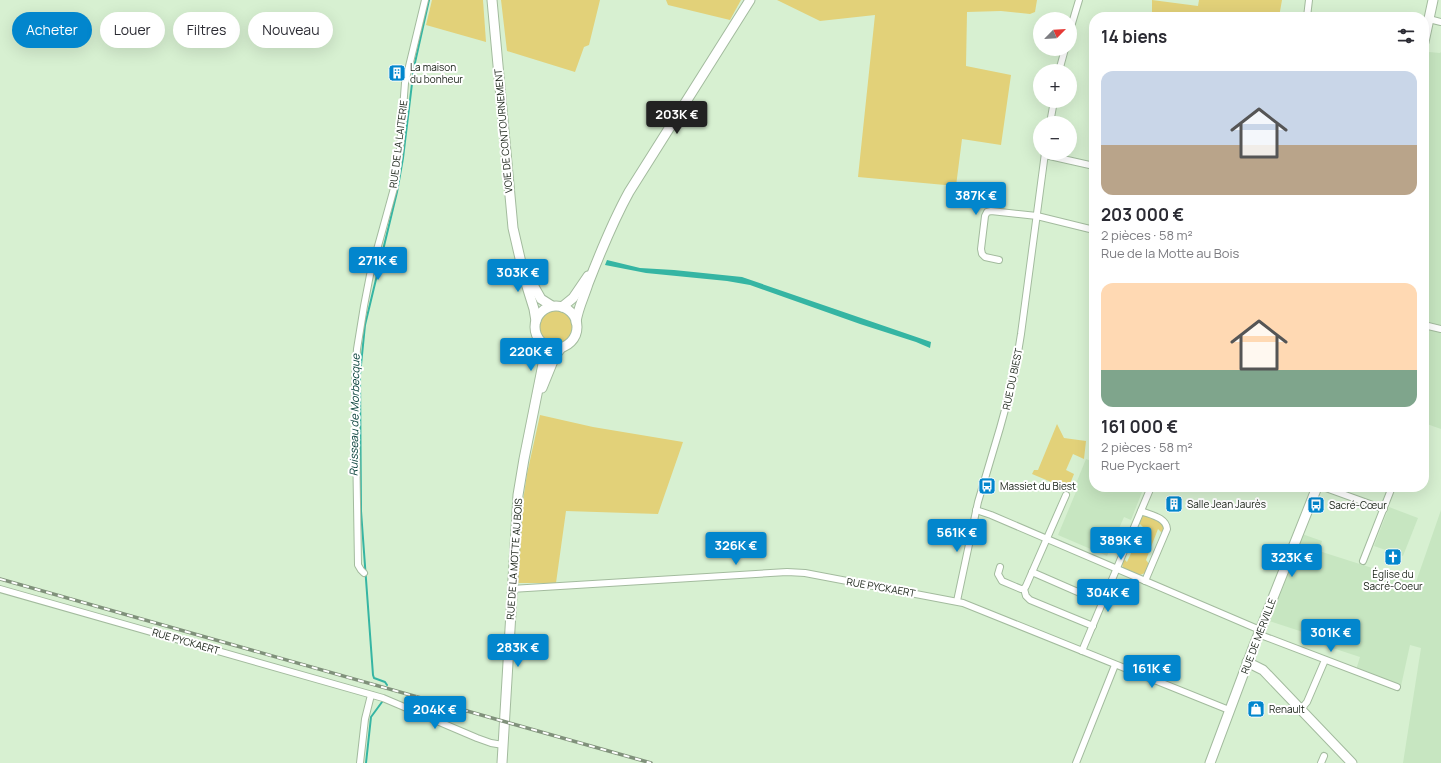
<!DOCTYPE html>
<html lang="fr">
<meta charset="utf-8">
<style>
body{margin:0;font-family:Manrope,sans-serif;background:#f7f7f7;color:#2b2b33;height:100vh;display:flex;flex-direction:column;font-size:15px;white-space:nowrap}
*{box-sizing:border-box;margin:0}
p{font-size:13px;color:#7c7c81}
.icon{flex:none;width:22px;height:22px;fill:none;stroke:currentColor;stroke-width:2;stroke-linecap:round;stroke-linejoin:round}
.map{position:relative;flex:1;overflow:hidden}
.side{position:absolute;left:1089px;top:12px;width:340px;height:480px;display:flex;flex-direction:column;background:#fff;border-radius:16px;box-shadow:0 4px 16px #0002}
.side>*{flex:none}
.banner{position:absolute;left:12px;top:12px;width:380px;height:36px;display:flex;gap:8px}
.needle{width:26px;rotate:66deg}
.controls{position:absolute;left:1033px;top:12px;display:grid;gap:8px}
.controls a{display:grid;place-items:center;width:44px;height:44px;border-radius:50%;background:#fff;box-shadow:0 4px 16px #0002;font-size:20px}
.price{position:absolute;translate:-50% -34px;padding:0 9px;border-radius:4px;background:#0286cd;color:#fff;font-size:13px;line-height:26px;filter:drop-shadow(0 1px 2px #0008)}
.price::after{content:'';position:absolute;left:50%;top:24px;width:12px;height:9px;margin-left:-6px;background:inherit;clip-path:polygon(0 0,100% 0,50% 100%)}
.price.on{background:#222;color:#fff}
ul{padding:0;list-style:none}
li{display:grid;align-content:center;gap:8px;height:212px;padding:0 12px}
li span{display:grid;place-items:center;height:124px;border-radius:12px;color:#555}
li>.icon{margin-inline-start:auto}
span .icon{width:72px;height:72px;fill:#fffc;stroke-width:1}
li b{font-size:17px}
h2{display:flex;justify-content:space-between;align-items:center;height:48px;padding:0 12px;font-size:17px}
.pill{padding:0 14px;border-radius:18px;background:#fff;box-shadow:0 4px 16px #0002;font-size:14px;line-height:36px}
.pill.on{background:#0286cd;color:#fff}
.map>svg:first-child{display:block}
</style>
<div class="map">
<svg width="1441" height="763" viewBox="0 0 1441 763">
<rect width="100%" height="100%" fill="#d7f0d1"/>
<!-- built -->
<g fill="#c7e6c1">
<path d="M1429,52L1440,53L1441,52V429L1424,423V74Z"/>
<path d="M1086,459L1094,462V487H1144L1131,520L1124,517L1107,556L1058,535L1078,487L1075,486Z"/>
<path d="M1389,507L1418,518L1403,556L1374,546Z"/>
<path d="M1441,510V763H1403L1421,648L1410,645L1401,686L1356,670L1360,657L1308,640L1309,634L1269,621L1302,534L1322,541L1319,551L1416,582Z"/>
</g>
<!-- green -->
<g fill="#e2d179">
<path d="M432,0H483L486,42L426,25Z"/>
<path d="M501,0H600L589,45L584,47L575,72L507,51Z"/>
<path d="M666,0H741L730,20L668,5Z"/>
<path d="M777,0H1037L1035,12L1030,14L1001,11L967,12L966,66L1011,75L1001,145L962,139L956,186L858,177L875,15L820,21Z"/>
<path d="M1152,0L1198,6L1199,0H1282L1279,17H1152Z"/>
<circle cx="555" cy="327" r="17"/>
<path d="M540,415L593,427L683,442L658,514L566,511L556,583H517L523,501L527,474Z"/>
<path d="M1057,424L1064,438L1086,441L1084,459L1073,454L1066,470L1074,474L1068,489L1032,474L1034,470H1038Z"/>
<path d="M1143,516H1147L1163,523L1164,527L1162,533L1158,529L1146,560L1149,564L1145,573L1140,575L1123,568L1122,563L1124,559L1127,562L1143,527L1139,523Z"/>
</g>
<!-- water -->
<path fill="#35b5a3" d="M607,260L640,268L674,270L742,277L931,342L930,348L916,342L860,324L750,285L727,281L646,273L605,265Z"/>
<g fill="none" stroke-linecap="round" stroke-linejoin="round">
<!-- stream -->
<g stroke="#35b5a3" stroke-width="2">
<path d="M387,685L385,682L374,678L373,675L361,511L360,375L365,325L397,192L403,158L414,67L429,0"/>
<path d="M366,763L371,717L382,702"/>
</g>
<!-- street casing -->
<g stroke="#a3bb9e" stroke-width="8">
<g id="street">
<path d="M1307,17L1309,0"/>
<path d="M1429,19L1441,22"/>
<path d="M1070,30L1079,0"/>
<path d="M1059,71L1065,49"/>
<path d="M1050,123L1054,101"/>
<path d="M1045,155L1094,166"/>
<path d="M999,260L985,257L982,254L981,249L985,216L987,212L991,211L1037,216L1094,230"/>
<path d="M1424,325L1441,329"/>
<path d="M1094,446V447"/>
<path d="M1323,487L1384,509"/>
<path d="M976,510L991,515L1260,630"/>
<path d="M1141,511C1150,515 1166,517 1167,529L1145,581"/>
<path d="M1363,561L1392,487"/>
<path d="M1000,567L998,574L1002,581L1021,589H1024L1026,596L1030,600L1093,626"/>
<path d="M1032,572L1103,603"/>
<path d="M364,573L361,570L358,565L355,380L357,349L364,306L370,275L394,188L400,148L405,83L425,0"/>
<path d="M0,589L383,698L477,738L491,743L503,745"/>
<path d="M511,589L787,572L805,573L963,603L1229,710"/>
<path d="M1024,589L1026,586L1066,495"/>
<path d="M957,601L978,502L1000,428L1014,377L1021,334L1045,153"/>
<path d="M1258,634L1397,687"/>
<path d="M1082,651L1151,487"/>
<path d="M1301,709L1307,702L1325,660"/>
<path d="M360,763L365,719L371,695"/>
<path d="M1076,763L1115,665"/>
<path d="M1321,763L1324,756"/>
</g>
</g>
<!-- secondary casing -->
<g stroke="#a3bb9e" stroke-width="11">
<g id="secondary">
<path d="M492,0L513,228L525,280L534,309L536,321"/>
<path d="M1424,42L1433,0"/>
<path d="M528,276L541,299L552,306"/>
<circle cx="556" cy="327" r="21"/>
<path d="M562,307L573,298L588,276"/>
<path d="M576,322C578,308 584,297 588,284C600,253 613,221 629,192L750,0"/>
<path d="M542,388L555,356L561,348"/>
<path d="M1247,662L1263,670L1352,763"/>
<path d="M502,763L518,495L524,459L543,364V354L538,339"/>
<path d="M1210,763L1253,648L1317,487"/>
</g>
</g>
<!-- street -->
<use href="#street" stroke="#fff" stroke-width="6"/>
<!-- secondary -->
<use href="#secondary" stroke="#fff" stroke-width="9"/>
<!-- rail casing -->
<g stroke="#80917b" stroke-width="3.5">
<path id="rail" d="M0,579L651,763"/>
</g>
<!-- rail -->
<use href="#rail" stroke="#fff" stroke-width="2" stroke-dasharray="6" stroke-linecap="butt"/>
</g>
<!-- icons -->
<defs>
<g id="building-square" transform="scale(0.9)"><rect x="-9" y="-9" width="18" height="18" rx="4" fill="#0286cd" stroke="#fff"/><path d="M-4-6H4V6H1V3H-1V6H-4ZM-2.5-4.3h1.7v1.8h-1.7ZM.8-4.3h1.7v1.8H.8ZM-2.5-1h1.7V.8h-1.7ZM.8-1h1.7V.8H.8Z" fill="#fff"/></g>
<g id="bus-square" transform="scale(0.9)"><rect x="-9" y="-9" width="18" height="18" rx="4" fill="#0286cd" stroke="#fff"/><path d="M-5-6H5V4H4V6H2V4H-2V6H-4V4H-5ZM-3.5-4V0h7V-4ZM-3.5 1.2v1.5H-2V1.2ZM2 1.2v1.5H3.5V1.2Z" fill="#fff"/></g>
<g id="church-square" transform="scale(0.9)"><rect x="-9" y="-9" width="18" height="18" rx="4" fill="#0286cd" stroke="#fff"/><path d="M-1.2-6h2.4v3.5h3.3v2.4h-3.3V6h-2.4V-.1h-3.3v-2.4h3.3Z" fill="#fff"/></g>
<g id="shop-square" transform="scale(0.9)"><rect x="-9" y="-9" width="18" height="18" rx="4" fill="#0286cd" stroke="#fff"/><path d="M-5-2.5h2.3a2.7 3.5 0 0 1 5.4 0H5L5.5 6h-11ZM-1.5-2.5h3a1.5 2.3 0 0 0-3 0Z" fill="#fff"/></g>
</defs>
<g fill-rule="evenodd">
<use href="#building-square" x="397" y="73"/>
<use href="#bus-square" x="987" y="486"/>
<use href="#building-square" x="1174" y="504"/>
<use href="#bus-square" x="1316" y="505"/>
<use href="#church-square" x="1393" y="557"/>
<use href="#shop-square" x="1256" y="709"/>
</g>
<g text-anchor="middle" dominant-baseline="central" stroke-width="4" stroke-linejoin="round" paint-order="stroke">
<!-- poi labels -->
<g font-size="10" fill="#161f14" stroke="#fff" text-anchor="start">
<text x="410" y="67">La maison<tspan x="410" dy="12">du bonheur</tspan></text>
<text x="1000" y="486">Massiet du Biest</text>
<text x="1187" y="504">Salle Jean Jaurès</text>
<text x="1329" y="505">Sacré-Cœur</text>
<text x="1393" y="574" text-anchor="middle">Église du<tspan x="1393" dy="12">Sacré-Coeur</tspan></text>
<text x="1269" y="709">Renault</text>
</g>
<!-- street labels -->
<g font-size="10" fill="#161f14" stroke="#fff">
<text transform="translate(503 131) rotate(-95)">VOIE DE CONTOURNEMENT</text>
<text transform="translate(398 144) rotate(-83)">RUE DE LA LAITERIE</text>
<text transform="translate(1012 379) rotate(-78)">RUE DU BIEST</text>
<text transform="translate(514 559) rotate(-86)">RUE DE LA MOTTE AU BOIS</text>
<text transform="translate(881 587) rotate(10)">RUE PYCKAERT</text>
<text transform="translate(1258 636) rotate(-69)">RUE DE MERVILLE</text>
<text transform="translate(186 641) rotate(16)">RUE PYCKAERT</text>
</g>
<!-- water labels -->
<g font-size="11" font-style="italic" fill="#08413a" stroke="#fff">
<text transform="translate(354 415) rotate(-89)">Ruisseau de Morbecque</text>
</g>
</g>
</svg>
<div class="controls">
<a><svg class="needle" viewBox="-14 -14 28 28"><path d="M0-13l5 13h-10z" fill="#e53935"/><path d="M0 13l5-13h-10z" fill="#7c7c81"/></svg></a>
<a>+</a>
<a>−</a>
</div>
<b class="price on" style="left:677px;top:135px">203K €</b>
<b class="price" style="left:976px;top:216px">387K €</b>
<b class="price" style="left:378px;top:281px">271K €</b>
<b class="price" style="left:518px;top:293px">303K €</b>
<b class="price" style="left:531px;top:372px">220K €</b>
<b class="price" style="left:957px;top:553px">561K €</b>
<b class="price" style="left:1121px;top:561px">389K €</b>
<b class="price" style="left:736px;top:566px">326K €</b>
<b class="price" style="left:1292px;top:578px">323K €</b>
<b class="price" style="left:1108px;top:613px">304K €</b>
<b class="price" style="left:1331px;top:653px">301K €</b>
<b class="price" style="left:518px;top:668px">283K €</b>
<b class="price" style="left:1152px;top:689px">161K €</b>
<b class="price" style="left:435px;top:730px">204K €</b>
<div class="banner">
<a class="pill on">Acheter</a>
<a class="pill">Louer</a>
<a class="pill">Filtres</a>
<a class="pill">Nouveau</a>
</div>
<section class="side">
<h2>14 biens<svg class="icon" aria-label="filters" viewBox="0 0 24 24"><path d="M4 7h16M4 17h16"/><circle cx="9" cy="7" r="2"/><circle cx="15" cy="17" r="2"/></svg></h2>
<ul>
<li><span style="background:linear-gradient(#c9d6e8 60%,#b9a48a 0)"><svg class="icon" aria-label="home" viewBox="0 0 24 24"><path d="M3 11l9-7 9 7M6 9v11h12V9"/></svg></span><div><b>203 000 €</b><p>2 pièces · 58 m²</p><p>Rue de la Motte au Bois</p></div></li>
<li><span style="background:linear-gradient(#ffd9b3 70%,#7fa58c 0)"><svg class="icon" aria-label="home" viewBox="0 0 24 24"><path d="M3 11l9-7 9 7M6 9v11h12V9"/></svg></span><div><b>161 000 €</b><p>2 pièces · 58 m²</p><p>Rue Pyckaert</p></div></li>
</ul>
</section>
</div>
